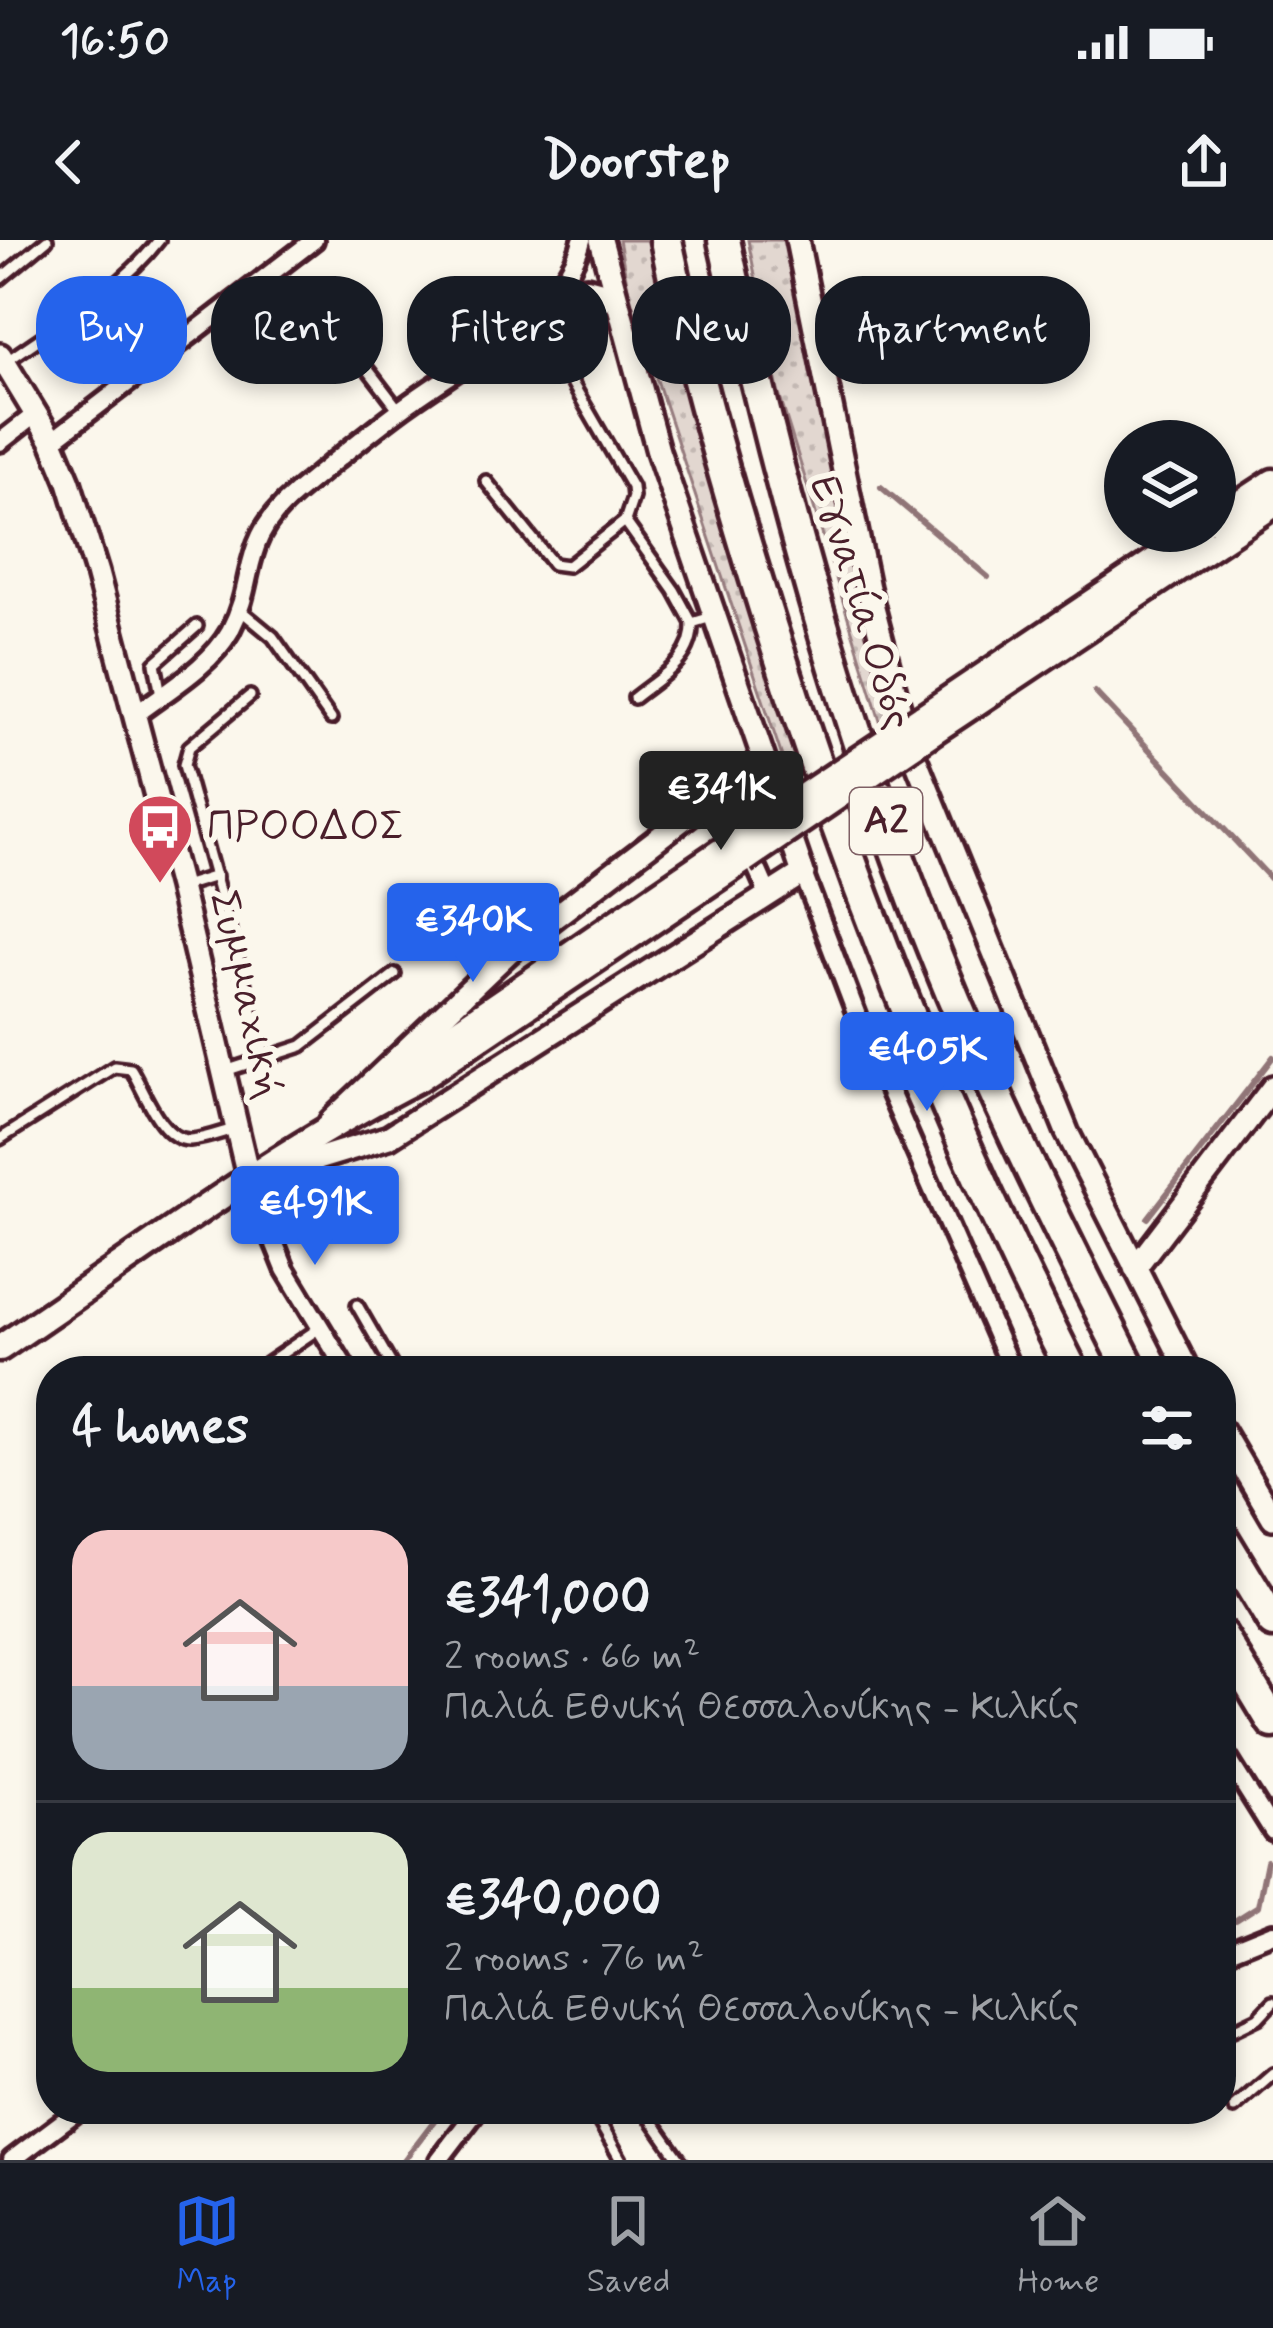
<!DOCTYPE html>
<meta charset="utf-8">
<style>
body{margin:0;font-family:Mynerve,sans-serif;background:#242831;color:#f1f3f6;height:100vh;display:flex;flex-direction:column;font-size:45px;white-space:nowrap}
*{box-sizing:border-box;margin:0}
p{font-size:39px;color:#9ea1a6}
.icon{flex:none;width:66px;height:66px;fill:none;stroke:currentColor;stroke-width:2;stroke-linecap:round;stroke-linejoin:round}
.map{position:relative;flex:1;overflow:hidden}
.panel{position:absolute;left:36px;top:1116px;width:1200px;height:768px;display:flex;flex-direction:column;background:#171b24;border-radius:48px;box-shadow:0 6px 18px #0003}
.panel>*{flex:none}
.top-card{position:absolute;left:36px;top:36px;width:1203px;height:108px;display:flex;gap:24px}
.fabs{position:absolute;left:1104px;top:180px;display:grid;gap:24px}
.fabs a{display:grid;place-items:center;width:132px;height:132px;border-radius:50%;background:#171b24;box-shadow:0 6px 18px #0003;font-size:60px}
.price{position:absolute;translate:-50% -102px;padding:0 27px;border-radius:12px;background:#2563eb;color:#fff;font-size:39px;line-height:78px;filter:drop-shadow(0 3px 6px #0008)}
.price::after{content:'';position:absolute;left:50%;top:72px;width:36px;height:27px;margin-left:-18px;background:inherit;clip-path:polygon(0 0,100% 0,50% 100%)}
.price.active{background:#222;color:#fff}
ul{padding:0;list-style:none}
li{display:flex;align-items:center;gap:36px;height:300px;padding:0 36px}
li+li{border-top:3px solid #363941}
li span{display:grid;place-items:center;flex:none;width:336px;height:240px;border-radius:36px;color:#555}
li>.icon{margin-inline-start:auto}
span .icon{width:144px;height:144px;fill:#fffc;stroke-width:1}
li b{font-size:51px}
h2{display:flex;justify-content:space-between;align-items:center;height:144px;padding:0 36px;font-size:51px}
.pill{padding:0 42px;border-radius:48px;background:#171b24;box-shadow:0 6px 18px #0003;font-size:42px;line-height:108px}
.pill.active{background:#2563eb;color:#fff}
.status{display:flex;justify-content:space-between;align-items:center;height:84px;padding:0 60px;background:#171b24;direction:ltr}
.status svg{height:33px;fill:currentColor}
header{display:flex;justify-content:space-between;align-items:center;height:156px;padding:0 36px;background:#171b24;font-size:54px;font-weight:700}
.tabs{display:flex;justify-content:space-around;align-items:center;height:168px;border-top:3px solid #363941;background:#171b24;font-size:33px;color:#9ea1a6}
.tabs a{display:grid;justify-items:center;gap:6px}
.tabs .active{color:#2563eb}
.map>svg:first-child{display:block}
</style>
<div class="status"><b>16:50</b><svg viewBox="0 0 49 12"><path d="M0 12V9h3v3zM5 12V6h3v6zM10 12V3h3v9zM15 12V0h3v12zM26 1h20v11H26zM47 4h2v5h-2z"/></svg></div>
<header><svg class="icon" aria-label="back" viewBox="0 0 24 24"><path d="M15 5l-7 7 7 7"/></svg>Doorstep<svg class="icon" aria-label="share" viewBox="0 0 24 24"><path d="M12 15V3M7 8l5-5 5 5M5 13v7h14v-7"/></svg></header>
<div class="map">
<svg width="1273" height="1920" viewBox="0 0 1273 1920">
<defs>
<pattern id="grass-dots" width="8" height="8" patternUnits="userSpaceOnUse" patternTransform="scale(3)"><rect width="8" height="8" fill="#e2d7d0"/><path d="M2 2h.1M6 6h.1" fill="none" stroke="#c3b8b3" stroke-width="1.8" stroke-linecap="round"/></pattern>
</defs>
<rect width="100%" height="100%" fill="#fbf7ec"/>
<filter id="ink" filterUnits="userSpaceOnUse"><feTurbulence type="fractalNoise" baseFrequency=".00833" numOctaves="2"/><feDisplacementMap in="SourceGraphic" scale="24" xChannelSelector="R" yChannelSelector="G"/><feConvolveMatrix kernelMatrix="1 2 1 2 8 2 1 2 1" color-interpolation-filters="sRGB"/></filter>
<g filter="url(#ink)">
<!-- grass -->
<g fill="url(#grass-dots)" stroke="#967b7e" stroke-width="3">
<path d="M619,0H650L661,59L810,537L792,547L630,59Z"/>
<path d="M748,0H785L862,371L894,474L881,484L778,151Z"/>
</g>
<g fill="none" stroke-linecap="round" stroke-linejoin="round">
<!-- stream -->
<g stroke="#907477" stroke-width="6">
<path d="M881,247L988,337"/>
<path d="M1095,452L1273,641"/>
<path d="M1148,978L1273,817"/>
<path d="M1221,1680H1236L1258,1666L1267,1621"/>
<path d="M404,1920L443,1869"/>
</g>
<!-- service casing -->
<g stroke="#4a1f2b" stroke-width="18">
<g id="service">
<path d="M0,39L47,0"/>
<path d="M324,72L399,170"/>
<path d="M6,122C57,85 120,51 159,0"/>
<path d="M486,241L553,324L568,326L625,281L633,257L632,247L571,141"/>
<path d="M625,281L674,350L692,383"/>
<path d="M239,369L273,397L331,479"/>
<path d="M161,455L155,423L197,386"/>
<path d="M250,456L189,507L184,525L265,817"/>
<path d="M634,458C660,437 694,420 692,383L715,376"/>
<path d="M180,647L216,636"/>
<path d="M483,671L509,712"/>
<path d="M225,831L302,806L395,734"/>
<path d="M0,899L114,827L131,829C144,850 161,901 190,900C205,899 222,892 237,888"/>
<path d="M357,1065L395,1131"/>
<path d="M256,1131L321,1087"/>
<path d="M1221,1783L1233,1790L1258,1778L1273,1762"/>
<path d="M1234,1868L1273,1834"/>
<path d="M592,1869L621,1920"/>
<path d="M644,1869L680,1920"/>
</g>
</g>
<!-- minor casing -->
<g stroke="#4a1f2b" stroke-width="26">
<g id="minor">
<path d="M519,84L596,68L613,53L587,46L554,53"/>
<path d="M52,201L314,0"/>
<path d="M0,202L37,173"/>
<path d="M134,476C166,451 210,427 230,391C259,335 237,303 296,253C331,224 367,194 404,167C461,125 565,71 582,0"/>
<path d="M722,549L769,656"/>
<path d="M803,633L861,786L1012,1131"/>
<path d="M249,940L285,1029L347,1131"/>
<path d="M1221,1508L1273,1591"/>
<path d="M1221,1714L1273,1693"/>
<path d="M12,1920L80,1869"/>
<path d="M439,1920L478,1869"/>
</g>
</g>
<!-- tertiary casing -->
<g stroke="#4a1f2b" stroke-width="30">
<g id="tertiary">
<path d="M797,0L868,348L907,498L1067,892L1188,1131"/>
<path d="M0,115L52,201L69,242L97,333L180,647L249,940L389,897L803,633L658,211L601,0"/>
<path d="M331,881L509,712L762,519"/>
<path d="M1135,1028L1273,847"/>
<path d="M1221,1190L1273,1278"/>
</g>
</g>
<!-- secondary casing -->
<g stroke="#4a1f2b" stroke-width="33">
<g id="secondary">
<path d="M1215,280L1273,242"/>
<path d="M922,477L1199,291"/>
<path d="M931,493L1273,265"/>
<path d="M388,844L409,824L733,603"/>
<path d="M0,1108C137,1016 272,913 420,838L744,620"/>
</g>
</g>
<!-- motorway casing -->
<g stroke="#4a1f2b" stroke-width="39">
<g id="motorway">
<path d="M666,0C693,131 731,260 771,388C851,644 950,892 1072,1131"/>
<path d="M724,0C773,225 833,446 915,662C976,823 1053,977 1131,1131"/>
<path d="M1221,1296L1273,1382"/>
<path d="M1221,1396L1273,1482"/>
</g>
</g>
<!-- service -->
<use href="#service" stroke="#fbf7ec" stroke-width="9"/>
<!-- minor -->
<use href="#minor" stroke="#fbf7ec" stroke-width="16"/>
<!-- tertiary -->
<use href="#tertiary" stroke="#fbf7ec" stroke-width="21"/>
<!-- secondary -->
<use href="#secondary" stroke="#fbf7ec" stroke-width="24"/>
<!-- motorway -->
<use href="#motorway" stroke="#fbf7ec" stroke-width="30"/>
<!-- secondary-bridge casing -->
<g stroke="#4a1f2b" stroke-width="33" stroke-linecap="butt">
<g id="secondary-bridge">
<path d="M733,603L922,477"/>
<path d="M744,620L931,493"/>
</g>
</g>
<!-- secondary-bridge -->
<use href="#secondary-bridge" stroke="#fbf7ec" stroke-width="24"/>
</g>
</g>
<!-- icons -->
<defs>
<g id="bus-pin" transform="scale(3.45)"><path d="M0 17L-7.5 6A9.5 9.5 0 1 1 7.5 6Z" fill="#d1495b" stroke="#fbf7ec"/><path d="M-5-6H5V4H4V6H2V4H-2V6H-4V4H-5ZM-3.5-4V0h7V-4ZM-3.5 1.2v1.5H-2V1.2ZM2 1.2v1.5H3.5V1.2Z" fill="#fff"/></g>
</defs>
<g fill-rule="evenodd">
<use href="#bus-pin" x="160" y="587"/>
</g>
<g text-anchor="middle" dominant-baseline="central" stroke-width="12" stroke-linejoin="round" paint-order="stroke">
<!-- shield labels -->
<rect fill="#fbf7ec" stroke="#7f6065" stroke-width="3" x="850" y="548" width="72" height="66" rx="9"/>
<g font-size="39" font-weight="bold" fill="#4a1f2b">
<text x="886" y="581">Α2</text>
</g>
<!-- street labels -->
<g font-size="42" fill="#4a1f2b" stroke="#fbf7ec">
<text transform="translate(860 363) rotate(73)">Εγνατία Οδός</text>
<text transform="translate(245 755) rotate(77)">Συμμαχική</text>
</g>
<!-- poi labels -->
<g font-size="42" fill="#4a1f2b" stroke="#fbf7ec" text-anchor="start">
<text x="207" y="587">ΠΡΟΟΔΟΣ</text>
</g>
</g>
</svg>
<div class="fabs">
<a><svg class="icon" aria-label="layers" viewBox="0 0 24 24"><path d="M12 4l9 5-9 5-9-5zM3 14l9 5 9-5"/></svg></a>
</div>
<b class="price active" style="left:721px;top:613px">€341K</b>
<b class="price" style="left:473px;top:745px">€340K</b>
<b class="price" style="left:927px;top:874px">€405K</b>
<b class="price" style="left:315px;top:1028px">€491K</b>
<div class="top-card">
<a class="pill active">Buy</a>
<a class="pill">Rent</a>
<a class="pill">Filters</a>
<a class="pill">New</a>
<a class="pill">Apartment</a>
</div>
<section class="panel">
<h2>4 homes<svg class="icon" aria-label="filters" viewBox="0 0 24 24"><path d="M4 7h16M4 17h16"/><circle cx="9" cy="7" r="2"/><circle cx="15" cy="17" r="2"/></svg></h2>
<ul>
<li><span style="background:linear-gradient(#f6c9c9 65%,#9aa5b1 0)"><svg class="icon" aria-label="home" viewBox="0 0 24 24"><path d="M3 11l9-7 9 7M6 9v11h12V9"/></svg></span><div><b>€341,000</b><p>2 rooms · 66 m²</p><p>Παλιά Εθνική Θεσσαλονίκης - Κιλκίς</p></div></li>
<li><span style="background:linear-gradient(#dfe7d0 65%,#8fb573 0)"><svg class="icon" aria-label="home" viewBox="0 0 24 24"><path d="M3 11l9-7 9 7M6 9v11h12V9"/></svg></span><div><b>€340,000</b><p>2 rooms · 76 m²</p><p>Παλιά Εθνική Θεσσαλονίκης - Κιλκίς</p></div></li>
</ul>
</section>
</div>
<nav class="tabs">
<a class="active"><svg class="icon" aria-label="map" viewBox="0 0 24 24"><path d="M3 6l6-2 6 2 6-2v14l-6 2-6-2-6 2zM9 4v14M15 6v14"/></svg>Map</a>
<a><svg class="icon" aria-label="saved" viewBox="0 0 24 24"><path d="M7 4h10v16l-5-4-5 4z"/></svg>Saved</a>
<a><svg class="icon" aria-label="home" viewBox="0 0 24 24"><path d="M3 11l9-7 9 7M6 9v11h12V9"/></svg>Home</a>
</nav>
